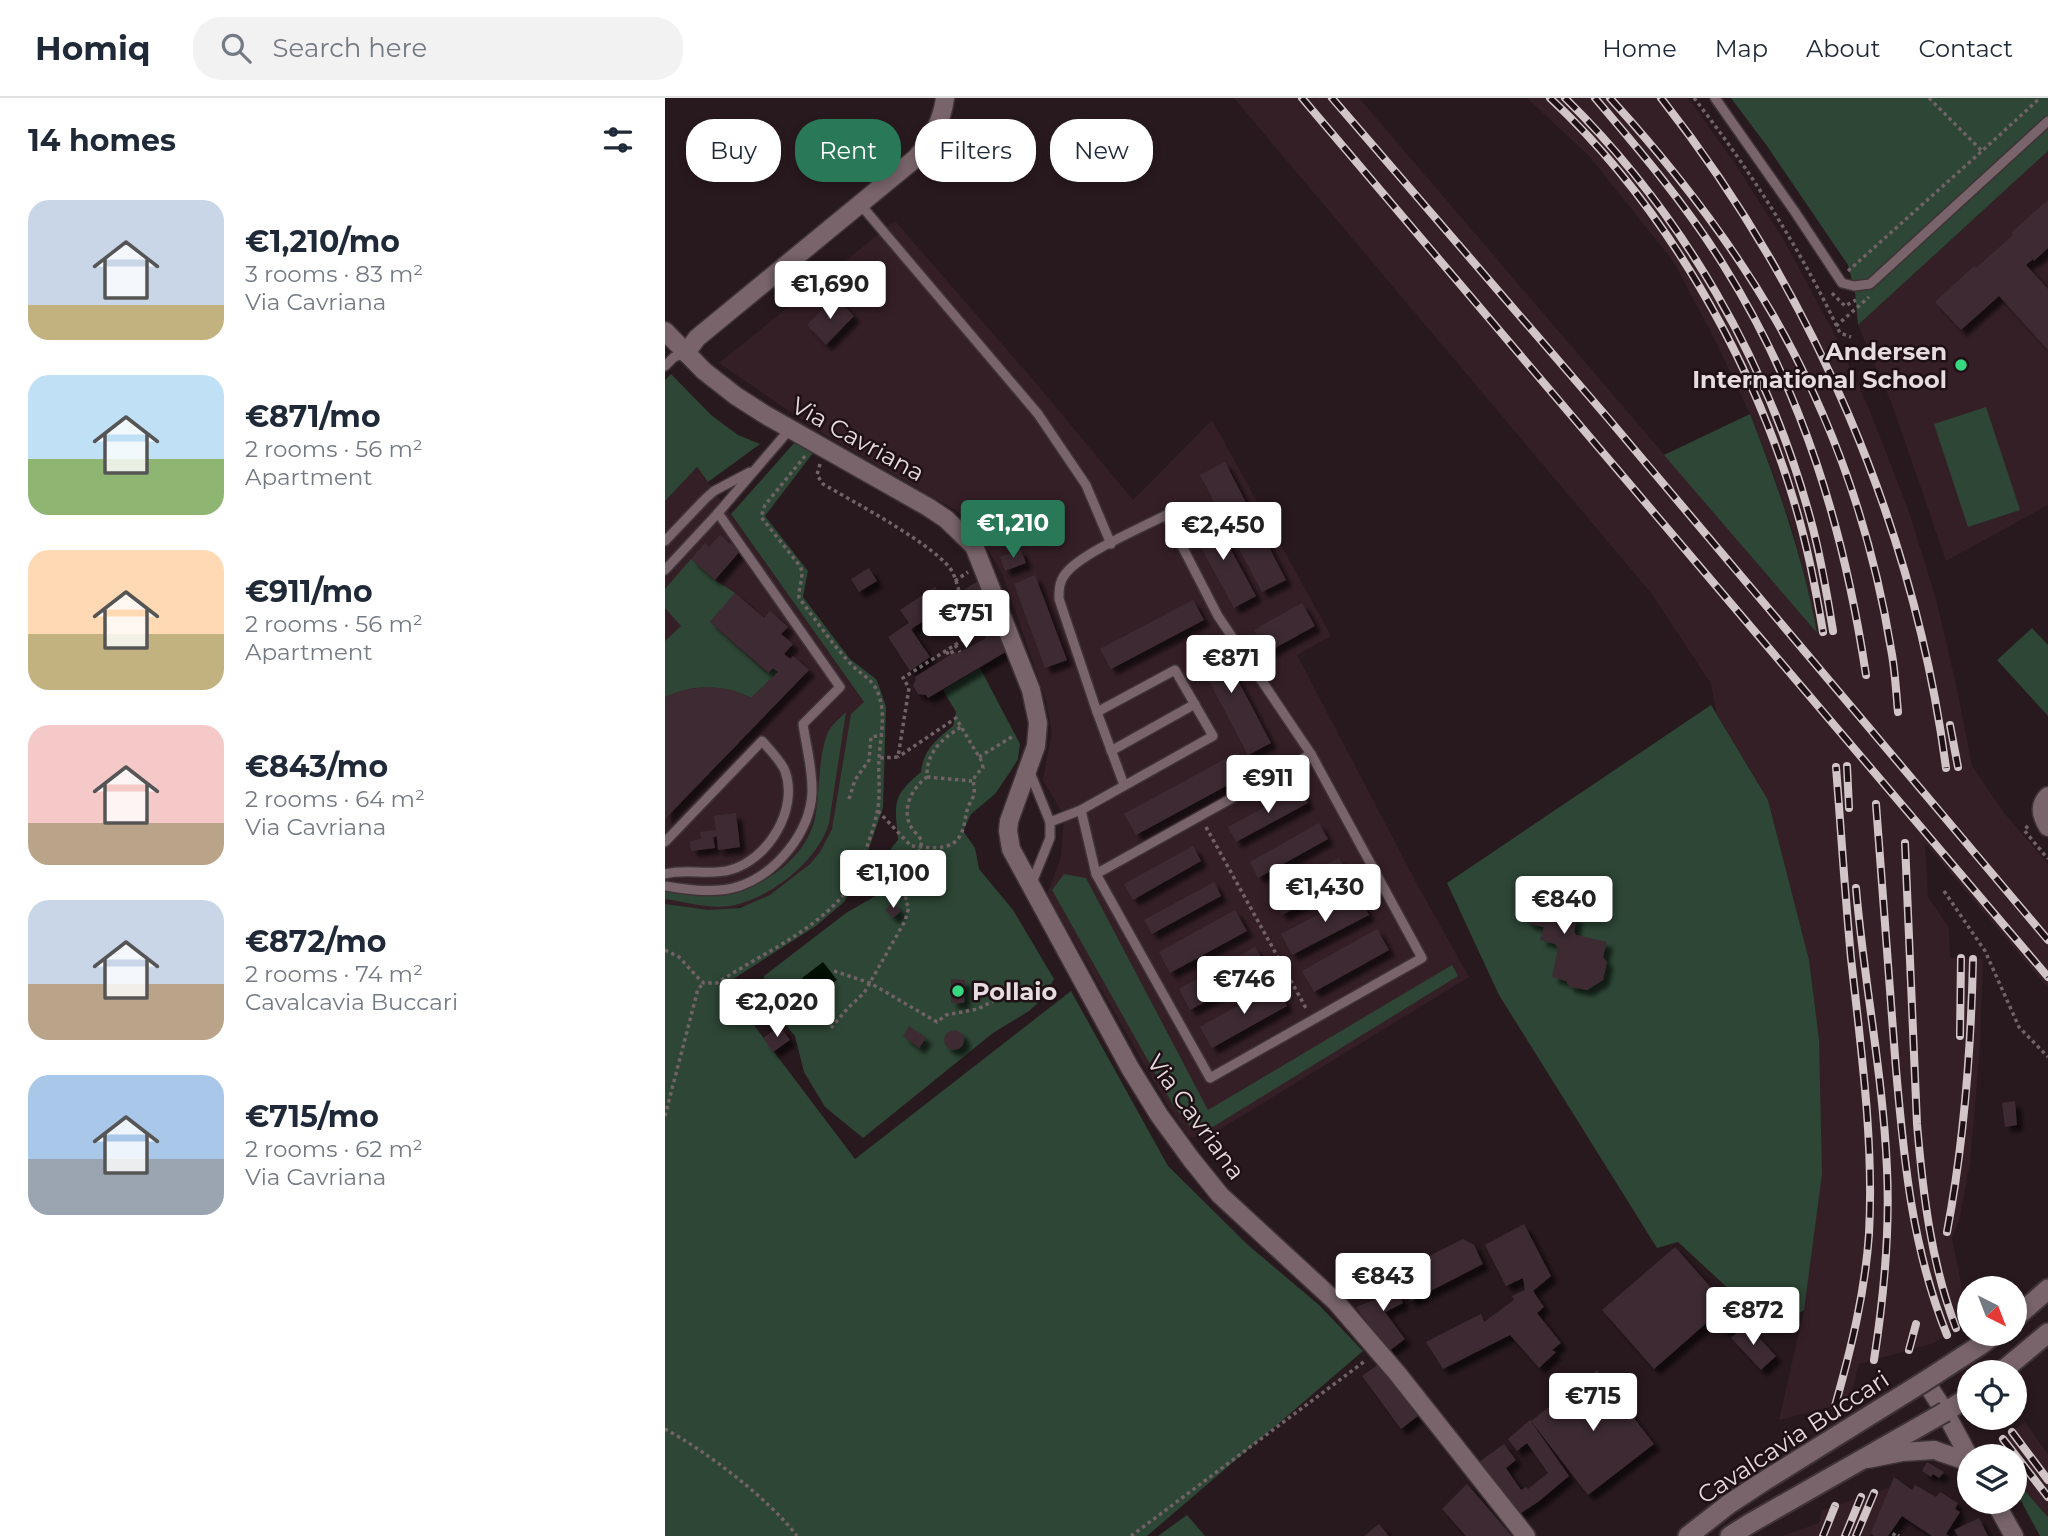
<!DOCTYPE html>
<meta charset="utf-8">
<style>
body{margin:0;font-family:Montserrat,sans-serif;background:#f2f2f3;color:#1f2937;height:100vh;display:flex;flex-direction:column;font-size:26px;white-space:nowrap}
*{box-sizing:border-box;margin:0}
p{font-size:23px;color:#747a83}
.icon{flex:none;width:38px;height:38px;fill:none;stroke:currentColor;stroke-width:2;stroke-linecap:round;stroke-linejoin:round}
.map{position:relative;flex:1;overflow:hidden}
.sheet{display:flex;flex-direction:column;background:#fff;width:665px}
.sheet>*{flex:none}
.banner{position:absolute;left:21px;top:21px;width:665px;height:63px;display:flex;gap:14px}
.needle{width:46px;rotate:138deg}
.tools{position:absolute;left:1292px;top:1178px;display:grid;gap:14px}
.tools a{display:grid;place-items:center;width:70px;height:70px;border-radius:50%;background:#fff;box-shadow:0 4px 10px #0003;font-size:35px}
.price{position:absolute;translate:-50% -60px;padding:0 16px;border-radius:7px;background:#fff;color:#222;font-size:23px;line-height:46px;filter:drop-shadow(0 2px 4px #0008)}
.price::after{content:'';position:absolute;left:50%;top:42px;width:21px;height:16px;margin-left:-10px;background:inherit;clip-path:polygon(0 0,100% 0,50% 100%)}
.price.current{background:#297858;color:#fff}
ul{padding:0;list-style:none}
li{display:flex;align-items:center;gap:21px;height:175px;padding:0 28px}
li span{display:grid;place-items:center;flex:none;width:196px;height:140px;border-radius:21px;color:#555}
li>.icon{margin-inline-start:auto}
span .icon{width:84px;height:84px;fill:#fffc;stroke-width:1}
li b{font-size:30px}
h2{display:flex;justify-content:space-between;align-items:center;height:84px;padding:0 28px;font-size:30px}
.chip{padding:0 24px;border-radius:28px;background:#fff;box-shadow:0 4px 10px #0003;font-size:24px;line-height:63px}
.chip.current{background:#297858;color:#fff}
header{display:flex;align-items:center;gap:42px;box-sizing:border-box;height:98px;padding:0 35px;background:#fff;border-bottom:2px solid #e0e1e3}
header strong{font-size:33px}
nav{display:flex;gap:38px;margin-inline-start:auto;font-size:24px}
.search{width:490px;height:63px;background:#f2f2f3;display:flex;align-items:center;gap:18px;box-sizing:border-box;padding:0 24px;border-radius:28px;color:#747a83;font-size:26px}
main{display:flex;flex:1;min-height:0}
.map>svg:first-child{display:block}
</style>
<header>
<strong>Homiq</strong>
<div class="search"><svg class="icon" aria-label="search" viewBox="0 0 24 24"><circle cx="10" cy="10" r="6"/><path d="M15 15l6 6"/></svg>Search here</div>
<nav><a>Home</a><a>Map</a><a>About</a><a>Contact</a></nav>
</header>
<main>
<section class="sheet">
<h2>14 homes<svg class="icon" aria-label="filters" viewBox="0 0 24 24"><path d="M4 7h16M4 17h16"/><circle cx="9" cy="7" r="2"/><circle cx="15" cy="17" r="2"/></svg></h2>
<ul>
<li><span style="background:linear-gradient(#c9d6e8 75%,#c2b280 0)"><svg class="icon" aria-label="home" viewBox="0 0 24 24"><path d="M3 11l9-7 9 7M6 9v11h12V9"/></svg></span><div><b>€1,210/mo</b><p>3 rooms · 83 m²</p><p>Via Cavriana</p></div></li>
<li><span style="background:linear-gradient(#bfe0f5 60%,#8fb573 0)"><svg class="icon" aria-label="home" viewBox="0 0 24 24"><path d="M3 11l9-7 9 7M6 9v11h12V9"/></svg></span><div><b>€871/mo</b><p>2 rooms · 56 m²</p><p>Apartment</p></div></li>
<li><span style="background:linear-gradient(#ffd9b3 60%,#c2b280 0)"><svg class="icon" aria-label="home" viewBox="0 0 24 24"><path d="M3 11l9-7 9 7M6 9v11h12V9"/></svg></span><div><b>€911/mo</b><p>2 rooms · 56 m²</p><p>Apartment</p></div></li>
<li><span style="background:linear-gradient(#f6c9c9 70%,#b9a48a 0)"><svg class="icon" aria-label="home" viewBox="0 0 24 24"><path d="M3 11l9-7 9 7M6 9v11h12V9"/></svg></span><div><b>€843/mo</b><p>2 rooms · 64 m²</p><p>Via Cavriana</p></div></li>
<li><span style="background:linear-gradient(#c9d6e8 60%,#b9a48a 0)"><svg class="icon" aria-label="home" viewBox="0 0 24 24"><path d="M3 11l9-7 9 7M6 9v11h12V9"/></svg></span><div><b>€872/mo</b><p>2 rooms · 74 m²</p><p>Cavalcavia Buccari</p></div></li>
<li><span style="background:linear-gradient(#a9c7e8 60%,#9aa5b1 0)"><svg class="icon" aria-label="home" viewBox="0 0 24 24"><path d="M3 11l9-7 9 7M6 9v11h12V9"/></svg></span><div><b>€715/mo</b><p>2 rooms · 62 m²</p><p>Via Cavriana</p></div></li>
</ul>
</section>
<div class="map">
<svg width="1383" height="1438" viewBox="0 0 1383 1438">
<defs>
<filter id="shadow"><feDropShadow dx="6" dy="6" stdDeviation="2" flood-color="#0009"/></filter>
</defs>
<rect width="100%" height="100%" fill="#28191e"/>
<!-- built -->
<g fill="#351f27">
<path d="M569,0H694L1151,534L1144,496L1129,437L1105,367L1085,316L1049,240L1008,163L924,58L862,0H1023L1071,67L1121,146L1172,241L1204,311L1243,411L1271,501L1292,591L1307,668L1340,716L1383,766V890L1260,745L1263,799L1284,830L1285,860L1318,861L1315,949L1305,1064L1294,1124L1287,1140L1303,1222L1269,1245L1194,1266L1184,1304L1114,1322L1139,1212L1154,941L1144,862L1103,702L1052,617L1046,586L986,495Z"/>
<path d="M1383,53V407L1281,463L1227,306L1193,227Z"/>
<path d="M230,123L370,284L468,402L547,322L666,538L632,557L753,788L804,879L544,1038L524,1039L503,1008L382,796L396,759L399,718L378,682L387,633L380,599L337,475L317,442L292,413L152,332L54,265Z"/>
<path d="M32,369L199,604L167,731L155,754L145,766L112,793L91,805L60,812H44L0,806V403Z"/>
<path d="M1360,1324L1383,1356V1419L1349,1381V1358H1330L1325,1351Z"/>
<path d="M1226,1389L1205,1438H1117L1154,1425L1157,1412Z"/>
</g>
<!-- green -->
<g fill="#2d4635">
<path d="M1066,0H1383V53L1193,227L1190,194L1183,167L1102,48Z"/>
<path d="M6,276L46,317L73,337L95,346L43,384L32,369L0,403V282Z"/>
<path d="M1321,309L1355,412L1303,429L1269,326Z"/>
<path d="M1085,316C1113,388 1138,459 1152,535L999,357Z"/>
<path d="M130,344L148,355L100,418L143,473L138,499L185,561L211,581L214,588L221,609L218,710L195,776L179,804L151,828L62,885L63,893L190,1061L406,893L503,1068L583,1147L654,1207L698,1253L482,1438H0V806L44,812L75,810L105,797L145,766L155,754L167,731L186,616L199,604L66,416Z"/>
<path d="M26,461L50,482L70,495L45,524L102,575L108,570L113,574L86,600C58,586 29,586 0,599V543L16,528L0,510V491Z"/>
<path d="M1367,530L1383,547V618L1332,562Z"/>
<path d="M315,570L355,646L353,661L345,674L330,696L306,716L298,733L310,750L314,771L348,812L389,881L379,899L364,913L328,935L198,1040L160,1009L139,974L130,938L98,900L99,878L181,815L219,793L212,791C213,771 220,757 233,742C230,705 226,699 256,674C258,652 272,641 288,628L291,614L278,592Z"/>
<path d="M1046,607L1103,702L1144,862L1154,941L1157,1076L1139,1212L1108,1232L1013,1144L992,1150L834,897L782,785Z"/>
<path d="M181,614L164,725C153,763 104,802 64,808C44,811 21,804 0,801V793C14,795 29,798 43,798C87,798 140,765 150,720C155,693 153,665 161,639C164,629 174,621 181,614Z"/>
<path d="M399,776L421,780L543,1012L787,867L793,878L546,1030L528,1032L508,1007L387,792Z"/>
<path d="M1349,1381L1383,1419V1438H1375L1349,1390Z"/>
<path d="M522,1417L540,1438H493Z"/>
</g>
<!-- water -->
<path fill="#001003" d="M158,864L172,882L150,898L137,880Z"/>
<!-- building -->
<g fill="#3d2c31" filter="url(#shadow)">
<path d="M1383,102V150L1369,163L1368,161L1361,167L1383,191V252L1334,198L1296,232L1270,204L1309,168L1311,170L1348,137L1346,135Z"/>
<path d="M170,199L189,218L161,247L142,227Z"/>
<path d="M560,364L621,482L597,494L535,377Z"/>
<path d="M548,419L591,498L569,510L526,431Z"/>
<path d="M55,437L65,446L67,444L76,452L50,482L26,461L40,445L44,449Z"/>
<path d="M355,451L361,465L340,473L335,459Z"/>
<path d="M204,470L212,483L194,494L186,481Z"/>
<path d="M370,477L402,562L380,570L349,486Z"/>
<path d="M315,482L344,552L263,600L261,597L253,596L248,588L251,581L250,579L290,554L292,556L321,540L300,491Z"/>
<path d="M270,489L289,519L274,529L267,518L246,531L265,559L245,573L223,539L244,525L235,512Z"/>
<path d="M70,495L99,520L105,513L123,529L116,536L128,546L119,556L125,561L128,558L144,572L0,721V599L18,592L43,589L68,592L86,600L113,574L108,570L103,575L45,524Z"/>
<path d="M528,502L539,522L446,571L435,551Z"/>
<path d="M637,505L650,528L601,555L589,532Z"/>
<path d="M549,537L606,645L583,657L526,549Z"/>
<path d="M573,654L585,675L471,737L459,716Z"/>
<path d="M635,690L643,705L571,744L563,729Z"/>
<path d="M71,715L75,749L53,752L52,738L48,739L50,750L26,753L25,743L36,741L35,734L51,732L49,718Z"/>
<path d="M654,725L663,741L593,780L585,764Z"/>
<path d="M528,748L536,763L468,802L459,786Z"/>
<path d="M263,755L270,764L261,772L254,762Z"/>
<path d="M674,760L685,781L617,817L606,795Z"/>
<path d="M874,782L892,786L902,801L899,816L912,819L909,834L911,837L942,844L938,859L942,864L938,882L922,892L905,889L901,883L887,879L893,850L890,846L875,842L879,829L864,826L854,810L858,793Z"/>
<path d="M549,784L556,798L487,836L479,822Z"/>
<path d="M693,796L704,817L627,857L616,836Z"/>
<path d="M228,804L236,813L228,820L220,812Z"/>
<path d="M570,812L582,833L505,875L494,854Z"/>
<path d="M712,831L724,852L649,894L637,873Z"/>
<path d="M590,849L602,870L525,912L514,891Z"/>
<path d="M286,881L300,882L299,905H286Z"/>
<path d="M610,887L622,908L547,950L535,929Z"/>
<path d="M115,928L125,942L108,954L98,940Z"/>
<path d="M244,928L261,940L254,950L238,938Z"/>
<circle cx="289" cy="942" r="10"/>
<path d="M1350,1003L1352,1027L1340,1029L1337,1005Z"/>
<path d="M859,1126L886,1178L868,1193L879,1209L872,1215L896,1245L887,1252L891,1254L874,1270L845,1237L778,1271L761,1244L816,1216L819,1224L849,1202L847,1198L860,1192L858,1180L841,1188L820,1147Z"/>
<path d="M798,1141L809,1147L818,1166L746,1203L731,1175Z"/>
<path d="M1010,1149L1074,1221L1062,1234L1046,1221L989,1271L937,1212Z"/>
<path d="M725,1178L738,1205L720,1214L740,1241L723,1254L691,1209L711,1201L705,1188Z"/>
<path d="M1081,1226L1111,1258L1096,1272L1066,1240Z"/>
<path d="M714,1266L753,1318L736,1331L697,1278Z"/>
<path d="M932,1272L989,1346L923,1397L866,1323Z"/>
<path d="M865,1322L904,1378L873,1404L853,1417L814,1364L839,1346L851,1362L841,1370L856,1392L861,1389L863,1391L883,1375L862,1345L852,1353L843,1341Z"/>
<path d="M1262,1364L1279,1374L1274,1380L1268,1376L1266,1379L1257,1373Z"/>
<path d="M1229,1379L1247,1392L1250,1387L1271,1399L1275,1394L1293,1405L1290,1411L1295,1414L1281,1436L1284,1438H1267L1237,1418L1223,1438H1209L1206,1435Z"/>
<path d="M802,1386L847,1438H801L777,1411Z"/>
<path d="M1314,1420L1323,1438H1293L1289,1432Z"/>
<path d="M714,1426L724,1438H699Z"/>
</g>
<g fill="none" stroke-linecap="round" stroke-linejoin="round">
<!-- service casing -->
<g stroke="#3f3337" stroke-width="12">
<g id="service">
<path d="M1050,0L1130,114L1177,185L1189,188L1205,186L1383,23"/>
<path d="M195,106L373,316L421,387L446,446"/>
<path d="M0,268L9,259L21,255"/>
<path d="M0,443L40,401L49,393L85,374"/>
<path d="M0,472L53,415L125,331"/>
<path d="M446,653L530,606"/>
<path d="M364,672L385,724V740L366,787"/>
<path d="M416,712L431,776L545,980L757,860L646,656L553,518L501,417C476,430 417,455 401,475C394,483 394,492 394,501L432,614L459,687"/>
<path d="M385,724L416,712L548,638L510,572L432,614"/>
<path d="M0,744L97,643C105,652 116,663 120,673C134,711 103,762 65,772C43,778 21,770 0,776"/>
<path d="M431,776L646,656"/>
<path d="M0,788C23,792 52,796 75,788C112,775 145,734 147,695C148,672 141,648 138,626L175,589L53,415"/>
</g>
</g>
<!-- minor casing -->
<g stroke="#3f3337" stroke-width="21">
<g id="minor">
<path d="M0,233L39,273L71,298L99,316L263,409L281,421L309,448L366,592L373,625L371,648L344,723L343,733L346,751L465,970L494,1017L526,1061L555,1097L671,1204L732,1275L861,1438"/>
<path d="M21,255L32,240L251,60C266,43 277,24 280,0"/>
<path d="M1383,698C1373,708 1376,718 1383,729"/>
<path d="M1260,1283L1280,1314L1304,1359"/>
<path d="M1269,1352L1304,1364"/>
<path d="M1330,1404L1349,1438"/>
</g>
</g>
<!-- tertiary casing -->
<g stroke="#3f3337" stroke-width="23">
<g id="tertiary">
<path d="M1349,1221L1383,1191"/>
<path d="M1317,1246L1330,1236"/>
<path d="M1336,1274L1383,1235"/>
<path d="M1280,1314L1304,1299"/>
<path d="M1023,1438L1064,1406L1096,1385"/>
<path d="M1065,1438L1084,1426"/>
</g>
</g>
<!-- path -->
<g stroke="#706266" stroke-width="3.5" stroke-dasharray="3.5 3.5" stroke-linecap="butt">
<path d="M1029,0C1086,73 1136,152 1175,235L1186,239"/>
<path d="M1264,0L1317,53L1375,0"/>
<path d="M1183,173L1317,53"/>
<path d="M1167,195L1180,208L1191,202"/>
<path d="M1171,228L1204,199"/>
<path d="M155,366L152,377L158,386C185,402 276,450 288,475C296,494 299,518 304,538L238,580L244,590L233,659L214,660"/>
<path d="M290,483L303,474"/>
<path d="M304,538L317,532"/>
<path d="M290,547L295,554"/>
<path d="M281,556L286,552L288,556"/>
<path d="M314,659L350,637"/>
<path d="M262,679L307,683"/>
<path d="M184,701L190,682L204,662L206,639L217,637"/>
<path d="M213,713L246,748C263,749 287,755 296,736C300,728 300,718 303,709C304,706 307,703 308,699C313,684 301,685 318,670L317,664L291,620L233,659"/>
<path d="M1363,728L1359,732L1383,761"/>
<path d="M541,729L642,912"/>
<path d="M1279,793L1320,853L1354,929L1383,959"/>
<path d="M0,852L14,859L35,882L39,885H52C93,858 140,838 174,802C191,784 207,738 212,715C216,698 213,679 214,662C215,638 223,611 210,589C203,578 191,573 183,563C165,543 150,521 134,500C133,489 140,479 135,468L96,419L100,407L140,358"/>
<path d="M169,873L205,885L272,924L281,917L313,911L328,903"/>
<path d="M166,930L183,910L199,895L240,823L244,809L240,803L257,743C254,738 249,734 246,729C236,711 247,690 262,679C261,654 277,641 296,629"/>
<path d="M0,1018L33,891L39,885"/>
<path d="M0,1331C41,1353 104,1401 132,1438"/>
<path d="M466,1438L700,1263"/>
<path d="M1228,1438L1230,1435L1234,1438"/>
</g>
<!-- service -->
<use href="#service" stroke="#78646a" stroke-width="9"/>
<!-- minor -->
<use href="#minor" stroke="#78646a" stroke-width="18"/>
<!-- tertiary -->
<use href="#tertiary" stroke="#78646a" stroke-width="19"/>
<!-- rail casing -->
<g stroke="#d1c5c8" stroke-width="8">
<g id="rail">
<path d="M637,0L1383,879"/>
<path d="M667,0L942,319L1383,842"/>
<path d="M885,0C999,106 1088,261 1131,410C1143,451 1151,492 1158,534"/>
<path d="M900,0C1018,116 1103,263 1146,423C1156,459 1162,496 1168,533"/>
<path d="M930,0C976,54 1022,108 1059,168C1138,294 1179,431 1201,577"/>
<path d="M945,0C1006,67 1062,138 1108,217C1167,319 1207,434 1226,551C1230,571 1231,593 1233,614"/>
<path d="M996,0C1147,192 1249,427 1281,670"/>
<path d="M1285,627L1293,669"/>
<path d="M1182,668L1184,710"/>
<path d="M1211,706C1218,795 1224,883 1231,971C1239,1063 1247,1150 1282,1237"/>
<path d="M1240,745L1252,1026C1258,1096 1266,1165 1291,1230"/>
<path d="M1191,790C1199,884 1218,977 1222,1071C1225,1135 1219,1198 1209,1262"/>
<path d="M1295,938L1296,860"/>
<path d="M1282,1134C1299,1044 1306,953 1308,861"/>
<path d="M1244,1252L1251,1226"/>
<path d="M1170,1308C1186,1251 1200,1195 1204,1136C1209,1044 1196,951 1186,860C1180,796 1176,732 1171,669"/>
<path d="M1347,1334L1383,1382"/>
<path d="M1338,1341L1383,1399"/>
<path d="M1158,1438L1170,1408"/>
<path d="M1180,1438L1196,1399"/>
<path d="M1191,1438L1209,1395"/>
</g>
</g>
<!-- rail -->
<use href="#rail" stroke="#1e1015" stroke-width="5" stroke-dasharray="16" stroke-linecap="butt"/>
<!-- minor-bridge casing -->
<g stroke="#3f3337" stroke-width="21" stroke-linecap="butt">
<path id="minor-bridge" d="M1203,1361L1238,1354L1269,1352"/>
</g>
<!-- tertiary-bridge casing -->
<g stroke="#3f3337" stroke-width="23" stroke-linecap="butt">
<g id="tertiary-bridge">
<path d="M1096,1385L1260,1283L1317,1246"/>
<path d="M1084,1426L1280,1314"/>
</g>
</g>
<!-- minor-bridge -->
<use href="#minor-bridge" stroke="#78646a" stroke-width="18"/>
<!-- tertiary-bridge -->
<use href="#tertiary-bridge" stroke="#78646a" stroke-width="19"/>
</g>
<!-- markers -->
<g fill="#36d880" stroke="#1e1015" stroke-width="2.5">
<circle cx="1296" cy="267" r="7"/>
<circle cx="293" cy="893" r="7"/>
</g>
<g text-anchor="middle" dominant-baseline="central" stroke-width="5" stroke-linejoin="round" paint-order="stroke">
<!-- poi labels -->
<g font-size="24" font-weight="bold" fill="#e6dbde" stroke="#1e1015" text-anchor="end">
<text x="1282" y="253">Andersen<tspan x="1282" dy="28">International School</tspan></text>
<text x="307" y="893" text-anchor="start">Pollaio</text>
</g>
<!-- street labels -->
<g font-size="24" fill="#e6dbde" stroke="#1e1015">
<text transform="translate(193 341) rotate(29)">Via Cavriana</text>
<text transform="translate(531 1019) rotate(54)">Via Cavriana</text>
<text transform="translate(1128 1339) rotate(-33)">Cavalcavia Buccari</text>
</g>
</g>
</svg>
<div class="tools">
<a><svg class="needle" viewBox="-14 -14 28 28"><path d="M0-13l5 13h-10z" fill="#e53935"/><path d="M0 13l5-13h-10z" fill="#747a83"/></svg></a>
<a><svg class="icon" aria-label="locate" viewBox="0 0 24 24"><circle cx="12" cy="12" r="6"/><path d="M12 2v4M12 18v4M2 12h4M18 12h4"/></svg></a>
<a><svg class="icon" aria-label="layers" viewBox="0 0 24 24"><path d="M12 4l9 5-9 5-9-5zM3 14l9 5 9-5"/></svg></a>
</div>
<b class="price" style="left:165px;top:223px">€1,690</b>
<b class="price current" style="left:348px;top:462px">€1,210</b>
<b class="price" style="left:558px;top:464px">€2,450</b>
<b class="price" style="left:301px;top:552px">€751</b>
<b class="price" style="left:566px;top:597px">€871</b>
<b class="price" style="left:603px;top:717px">€911</b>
<b class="price" style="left:228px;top:812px">€1,100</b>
<b class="price" style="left:660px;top:826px">€1,430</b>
<b class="price" style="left:899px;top:838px">€840</b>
<b class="price" style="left:579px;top:918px">€746</b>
<b class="price" style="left:112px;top:941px">€2,020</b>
<b class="price" style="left:718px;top:1215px">€843</b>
<b class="price" style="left:1088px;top:1249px">€872</b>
<b class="price" style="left:928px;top:1335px">€715</b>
<div class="banner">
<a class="chip">Buy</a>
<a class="chip current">Rent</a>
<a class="chip">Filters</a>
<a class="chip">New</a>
</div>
</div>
</main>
